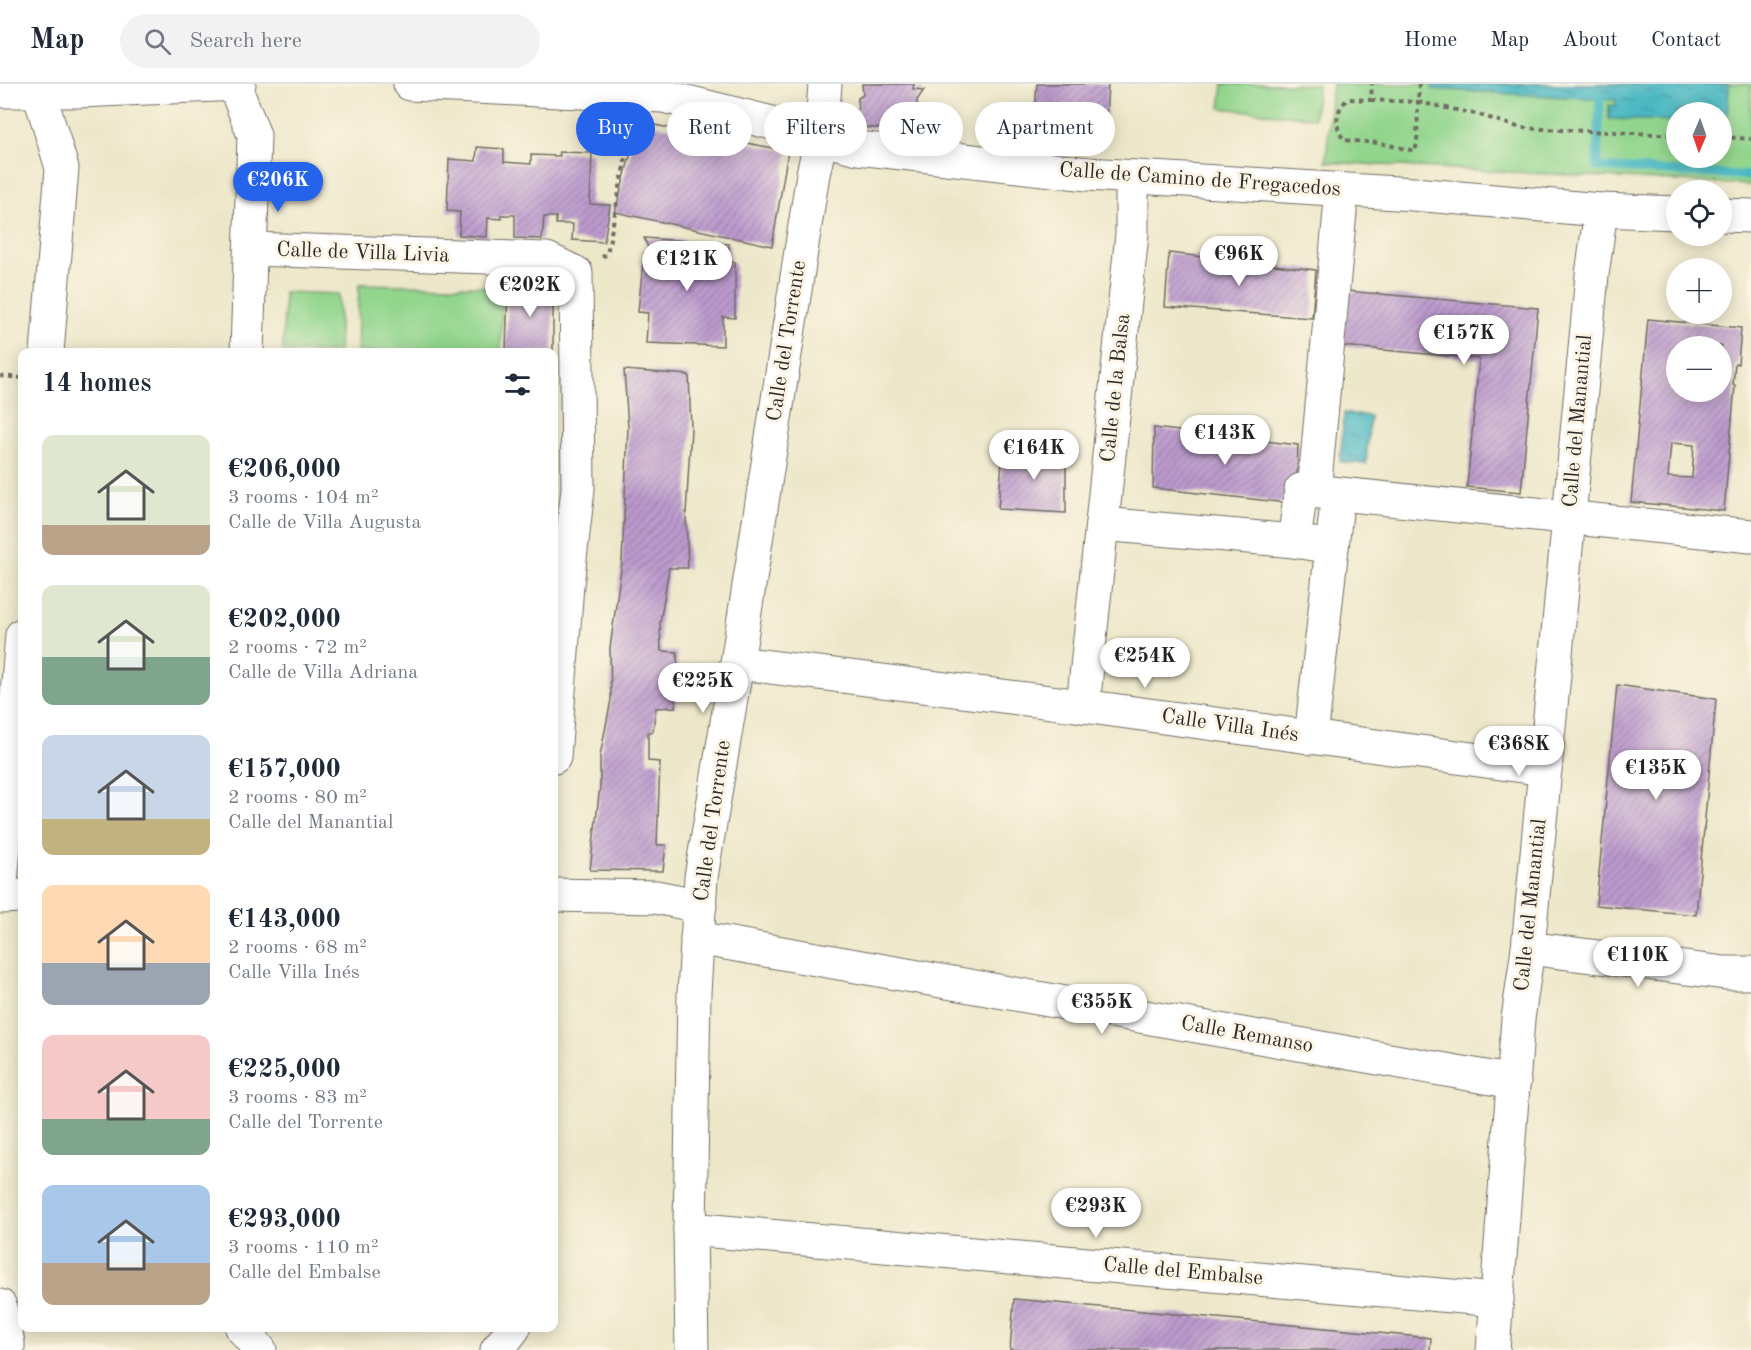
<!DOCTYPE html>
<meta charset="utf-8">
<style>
body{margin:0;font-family:"Old Standard TT",serif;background:#f2f2f3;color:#1f2937;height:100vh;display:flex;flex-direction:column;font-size:22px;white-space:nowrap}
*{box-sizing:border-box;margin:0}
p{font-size:20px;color:#747a83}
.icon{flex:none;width:33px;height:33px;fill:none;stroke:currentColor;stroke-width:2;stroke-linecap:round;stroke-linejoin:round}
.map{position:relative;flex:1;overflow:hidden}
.sheet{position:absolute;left:18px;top:264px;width:540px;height:984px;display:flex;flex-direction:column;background:#fff;border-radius:12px;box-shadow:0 3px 15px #0003}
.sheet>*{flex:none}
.hud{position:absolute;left:576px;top:18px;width:570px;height:54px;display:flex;gap:12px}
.needle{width:39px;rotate:182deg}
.tools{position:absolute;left:1666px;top:18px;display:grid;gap:12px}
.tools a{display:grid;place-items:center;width:66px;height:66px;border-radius:50%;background:#fff;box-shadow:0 3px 15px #0003;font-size:30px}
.price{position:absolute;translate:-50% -51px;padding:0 14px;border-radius:21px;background:#fff;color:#222;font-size:20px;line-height:39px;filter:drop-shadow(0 2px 3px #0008)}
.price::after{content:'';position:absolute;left:50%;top:36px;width:18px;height:14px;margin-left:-9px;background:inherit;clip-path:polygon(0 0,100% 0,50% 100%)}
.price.current{background:#2563eb;color:#fff}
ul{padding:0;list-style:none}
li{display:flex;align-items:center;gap:18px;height:150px;padding:0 24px}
li span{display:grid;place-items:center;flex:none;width:168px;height:120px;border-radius:12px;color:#555}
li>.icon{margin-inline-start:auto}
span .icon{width:72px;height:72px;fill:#fffc;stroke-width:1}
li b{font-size:26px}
h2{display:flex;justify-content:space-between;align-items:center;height:72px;padding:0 24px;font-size:26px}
.chip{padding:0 21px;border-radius:27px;background:#fff;box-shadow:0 3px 15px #0003;font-size:21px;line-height:54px}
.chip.current{background:#2563eb;color:#fff}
header{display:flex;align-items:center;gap:36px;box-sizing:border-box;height:84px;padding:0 30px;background:#fff;border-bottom:2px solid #e0e1e3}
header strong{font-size:28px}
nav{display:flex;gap:33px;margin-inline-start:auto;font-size:21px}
.search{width:420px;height:54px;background:#f2f2f3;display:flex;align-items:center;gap:15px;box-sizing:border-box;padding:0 21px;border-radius:33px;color:#747a83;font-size:22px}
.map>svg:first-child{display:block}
</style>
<header>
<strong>Map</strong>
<div class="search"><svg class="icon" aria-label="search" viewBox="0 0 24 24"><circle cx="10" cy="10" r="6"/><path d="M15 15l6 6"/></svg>Search here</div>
<nav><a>Home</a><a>Map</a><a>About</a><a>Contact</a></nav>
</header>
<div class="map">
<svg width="1751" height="1266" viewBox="0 0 1751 1266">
<defs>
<pattern id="water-ripples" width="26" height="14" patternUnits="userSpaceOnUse" patternTransform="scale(1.5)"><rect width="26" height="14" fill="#49b8c2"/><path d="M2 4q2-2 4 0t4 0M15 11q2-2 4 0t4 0" fill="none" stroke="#3d969e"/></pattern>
<pattern id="building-hatch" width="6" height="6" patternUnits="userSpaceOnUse" patternTransform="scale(1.5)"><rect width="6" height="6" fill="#bb9acd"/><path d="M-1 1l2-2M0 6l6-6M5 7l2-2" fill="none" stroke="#987ea7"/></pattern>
</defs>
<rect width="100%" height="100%" fill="#fcf5e5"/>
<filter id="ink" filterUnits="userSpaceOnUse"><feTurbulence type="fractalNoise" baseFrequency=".0167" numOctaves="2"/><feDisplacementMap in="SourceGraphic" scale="12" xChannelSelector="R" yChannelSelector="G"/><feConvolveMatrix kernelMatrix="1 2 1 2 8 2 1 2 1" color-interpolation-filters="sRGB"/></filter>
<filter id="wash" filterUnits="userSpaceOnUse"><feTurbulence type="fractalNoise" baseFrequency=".008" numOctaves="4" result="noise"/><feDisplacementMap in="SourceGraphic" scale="24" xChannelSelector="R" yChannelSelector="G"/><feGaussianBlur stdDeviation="1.35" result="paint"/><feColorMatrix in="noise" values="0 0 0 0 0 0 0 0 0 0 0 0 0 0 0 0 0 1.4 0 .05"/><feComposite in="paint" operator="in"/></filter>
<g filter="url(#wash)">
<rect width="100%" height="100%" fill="#ede7ca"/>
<!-- green -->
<g fill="#92d58d" stroke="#5e805c" stroke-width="1.5" fill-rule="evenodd">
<path d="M1223,0H1318L1314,34L1220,24Z"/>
<path d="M1332,0H1751V101L1326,78ZM1677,28H1722V74H1677Z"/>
<path d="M359,200L502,203L501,268H357Z"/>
<path d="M284,208L339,210V268H283Z"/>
</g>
<!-- water -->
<g fill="url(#water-ripples)" stroke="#3a7276" stroke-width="1.5">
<path d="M1433,0H1729L1727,39H1722V28H1677V37L1609,35V21L1616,22V16L1432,5Z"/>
<path d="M1344,329L1370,332L1366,380L1340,378Z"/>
</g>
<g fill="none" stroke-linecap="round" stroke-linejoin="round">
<!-- stream -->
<path stroke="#49b8c2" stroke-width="9" d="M1600,15L1597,83L1751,92"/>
</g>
<g id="blocks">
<!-- building -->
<g fill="url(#building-hatch)" fill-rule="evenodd">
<path d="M862,0H914L913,5L924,6L917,16V28L906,27L904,46L860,43L861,36L857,31L858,14L863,11Z"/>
<path d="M1037,0H1108L1106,34L1035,27Z"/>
<path d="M639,38L788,67L772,162L615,128Z"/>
<path d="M477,63L504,65V78L531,80V71L560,72L559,68L592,69L590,120L610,121L604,158L572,156L573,140H556V133H544L542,155L515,154V131H501L502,135L488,134L487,153L459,151L460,128L447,127L449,75L476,77Z"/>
<path d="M644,154L729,160L728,178H735V234L723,233V262L646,259L648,229L638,228L644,169L650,168Z"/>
<path d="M1169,169L1316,186L1312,234L1165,223Z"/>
<path d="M508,199L553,201V268H506Z"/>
<path d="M1346,207L1538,224L1521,408L1467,403L1479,275L1342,262Z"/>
<path d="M1648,235L1741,244L1738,280L1735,279L1733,301H1735L1724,427L1631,418ZM1677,262H1722V308H1677L1675,301ZM1671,359L1694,361L1692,394L1668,393Z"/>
<path d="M624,286L689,291L691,345L686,430L688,484H669L660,539L661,567L677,568L678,595L675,623L656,624L653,647L648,649V677L660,678L657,761H666L663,787L590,786L600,702V672L611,616L610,564L622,478L628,343Z"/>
<path d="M1154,344L1298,361L1296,420L1153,404Z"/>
<path d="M1003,367H1066V429L998,425Z"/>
<path d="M1617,601L1716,615L1696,831L1596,821Z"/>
<path d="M1014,1215L1431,1254L1430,1266H1010Z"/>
</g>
</g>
</g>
<g filter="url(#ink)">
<use href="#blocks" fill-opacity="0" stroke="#6f6d63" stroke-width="1.5"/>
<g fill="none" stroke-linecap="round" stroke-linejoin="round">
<!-- street casing -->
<g stroke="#6f6d63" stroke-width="35">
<g id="street">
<path d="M234,0L254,51L247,268"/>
<path d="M410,0L663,12L784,42L821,55L858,64L1088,90L1413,110L1601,126L1677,129"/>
<path d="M0,7H79L239,0"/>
<path d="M1722,131L1751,132"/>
<path d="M251,165L547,175L576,189L578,405L567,501L554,673"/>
<path d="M1314,408L1342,106"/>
<path d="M1338,410L1332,463L1294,457L1301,406L1751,452"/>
<path d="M1102,440L1294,457"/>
<path d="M737,579L1083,622L1545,685"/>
<path d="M1083,622L1132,150V93"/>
<path d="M1311,654L1332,463"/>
<path d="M554,811L656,813L700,822"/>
<path d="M0,813L22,812"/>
<path d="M697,854L1514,998"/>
<path d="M1528,864L1725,889H1751"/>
<path d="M690,1145L1497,1216"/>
<path d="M242,1244L260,1266"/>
<path d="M497,1266L514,1244"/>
<path d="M692,1266L690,1145L694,909L701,793L737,579L813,90L821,55L825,0"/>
<path d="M1493,1266L1518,935L1528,864L1592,191L1601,126"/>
</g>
</g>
<!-- secondary casing -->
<g stroke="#6f6d63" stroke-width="35">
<g id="secondary">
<path d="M33,0L39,8L62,84L47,268"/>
<path d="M0,811L22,551"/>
<path d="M0,1222L8,1259V1266"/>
</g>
</g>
<!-- path -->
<g stroke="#6f6d63" stroke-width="4" stroke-dasharray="4.5 4.5" stroke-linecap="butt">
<path d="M1419,0L1418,18L1480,31L1521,44L1677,51"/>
<path d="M1371,16L1418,18L1417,60L1415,67L1379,59L1344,56C1334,42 1335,26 1348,15L1371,16L1372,0"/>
<path d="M1722,53L1751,55"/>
<path d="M602,173L607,170L632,41"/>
<path d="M0,292L22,294"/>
</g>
<!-- street -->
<use href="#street" stroke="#fff" stroke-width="33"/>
<!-- secondary -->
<use href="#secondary" stroke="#fff" stroke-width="33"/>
</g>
</g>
<g text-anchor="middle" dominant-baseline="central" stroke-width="6" stroke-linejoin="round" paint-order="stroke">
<!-- street labels -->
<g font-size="21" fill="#2b2b2b" stroke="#fcf5e5">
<text transform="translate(1200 96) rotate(4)">Calle de Camino de Fregacedos</text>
<text transform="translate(363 169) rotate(2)">Calle de Villa Livia</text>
<text transform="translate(787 257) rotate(-81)">Calle del Torrente</text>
<text transform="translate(1116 304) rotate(-84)">Calle de la Balsa</text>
<text transform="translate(1578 337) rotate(-85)">Calle del Manantial</text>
<text transform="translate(1230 642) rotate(8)">Calle Villa Inés</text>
<text transform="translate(713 737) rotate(-82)">Calle del Torrente</text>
<text transform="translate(1531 821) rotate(-84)">Calle del Manantial</text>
<text transform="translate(1247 951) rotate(10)">Calle Remanso</text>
<text transform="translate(1183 1188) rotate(5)">Calle del Embalse</text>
</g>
</g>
</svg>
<div class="tools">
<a><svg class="needle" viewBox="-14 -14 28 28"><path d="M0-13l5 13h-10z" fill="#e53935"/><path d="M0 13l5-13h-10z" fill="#747a83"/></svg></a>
<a><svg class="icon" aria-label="locate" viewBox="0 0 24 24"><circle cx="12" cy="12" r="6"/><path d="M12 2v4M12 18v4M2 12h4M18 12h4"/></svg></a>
<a>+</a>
<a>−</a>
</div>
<b class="price current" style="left:278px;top:129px">€206K</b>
<b class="price" style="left:1239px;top:203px">€96K</b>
<b class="price" style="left:687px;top:208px">€121K</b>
<b class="price" style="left:530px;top:234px">€202K</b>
<b class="price" style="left:1464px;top:282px">€157K</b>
<b class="price" style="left:1225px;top:382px">€143K</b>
<b class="price" style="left:1034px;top:397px">€164K</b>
<b class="price" style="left:1145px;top:605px">€254K</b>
<b class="price" style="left:703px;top:630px">€225K</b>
<b class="price" style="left:1519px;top:693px">€368K</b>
<b class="price" style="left:1656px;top:717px">€135K</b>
<b class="price" style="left:1638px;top:904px">€110K</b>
<b class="price" style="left:1102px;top:951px">€355K</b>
<b class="price" style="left:1096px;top:1155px">€293K</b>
<div class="hud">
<a class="chip current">Buy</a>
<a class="chip">Rent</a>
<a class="chip">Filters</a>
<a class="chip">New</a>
<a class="chip">Apartment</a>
</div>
<section class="sheet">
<h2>14 homes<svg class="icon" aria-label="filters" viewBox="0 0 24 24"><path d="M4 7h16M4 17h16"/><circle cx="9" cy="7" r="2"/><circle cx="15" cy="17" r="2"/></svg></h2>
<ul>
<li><span style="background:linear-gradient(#dfe7d0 75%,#b9a48a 0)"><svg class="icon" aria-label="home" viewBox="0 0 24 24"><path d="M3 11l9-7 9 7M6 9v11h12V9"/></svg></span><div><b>€206,000</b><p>3 rooms · 104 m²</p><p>Calle de Villa Augusta</p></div></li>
<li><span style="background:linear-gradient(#dfe7d0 60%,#7fa58c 0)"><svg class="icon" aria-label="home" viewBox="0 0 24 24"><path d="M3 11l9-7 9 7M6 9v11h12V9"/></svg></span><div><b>€202,000</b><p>2 rooms · 72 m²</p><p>Calle de Villa Adriana</p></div></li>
<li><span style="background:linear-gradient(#c9d6e8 70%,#c2b280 0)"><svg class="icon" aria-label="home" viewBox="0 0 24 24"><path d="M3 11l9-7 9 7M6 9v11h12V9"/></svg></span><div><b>€157,000</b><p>2 rooms · 80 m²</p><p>Calle del Manantial</p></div></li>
<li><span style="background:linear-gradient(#ffd9b3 65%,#9aa5b1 0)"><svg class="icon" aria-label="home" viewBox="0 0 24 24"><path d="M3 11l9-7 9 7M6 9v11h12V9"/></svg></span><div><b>€143,000</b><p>2 rooms · 68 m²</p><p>Calle Villa Inés</p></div></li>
<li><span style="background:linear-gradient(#f6c9c9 70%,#7fa58c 0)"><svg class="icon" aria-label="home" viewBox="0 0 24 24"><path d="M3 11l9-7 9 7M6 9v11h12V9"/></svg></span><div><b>€225,000</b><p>3 rooms · 83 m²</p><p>Calle del Torrente</p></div></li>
<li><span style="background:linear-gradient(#a9c7e8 65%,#b9a48a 0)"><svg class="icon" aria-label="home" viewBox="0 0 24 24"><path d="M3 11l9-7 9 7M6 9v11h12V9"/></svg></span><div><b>€293,000</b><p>3 rooms · 110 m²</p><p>Calle del Embalse</p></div></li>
</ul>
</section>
</div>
